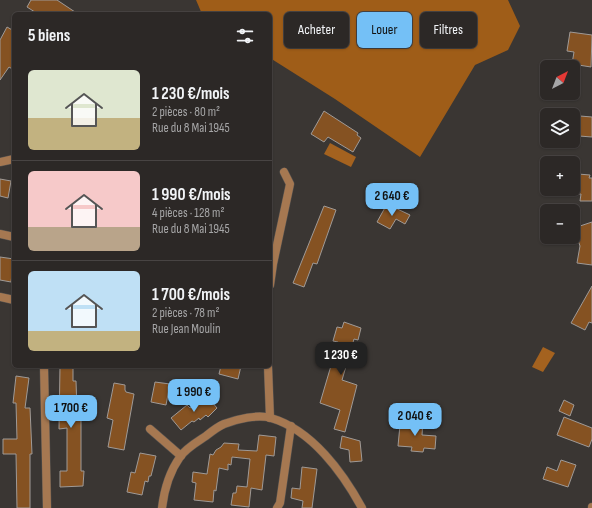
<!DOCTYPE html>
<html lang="fr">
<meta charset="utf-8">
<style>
body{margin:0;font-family:"Sofia Sans Condensed",sans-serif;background:#34302e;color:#f1f3f6;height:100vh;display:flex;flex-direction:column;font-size:15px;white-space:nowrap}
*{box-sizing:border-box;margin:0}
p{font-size:13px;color:#a6a6a7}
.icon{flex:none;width:22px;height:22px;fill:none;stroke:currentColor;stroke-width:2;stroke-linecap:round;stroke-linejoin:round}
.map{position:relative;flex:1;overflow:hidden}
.sheet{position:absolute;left:12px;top:12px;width:260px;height:356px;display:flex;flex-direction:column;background:#2c2826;border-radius:6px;box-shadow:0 1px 3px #0004,0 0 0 1px #484443}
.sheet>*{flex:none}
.hud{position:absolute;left:284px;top:12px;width:248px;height:36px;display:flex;gap:8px}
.needle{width:26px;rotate:42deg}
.tools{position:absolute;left:540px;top:60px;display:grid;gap:8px}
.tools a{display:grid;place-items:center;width:40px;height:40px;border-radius:6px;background:#2c2826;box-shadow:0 1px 3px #0004,0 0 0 1px #484443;font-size:20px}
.price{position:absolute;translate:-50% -34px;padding:0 9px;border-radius:8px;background:#74c0f6;color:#111;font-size:13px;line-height:26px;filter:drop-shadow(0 1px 2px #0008)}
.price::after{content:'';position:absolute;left:50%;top:24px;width:12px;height:9px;margin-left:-6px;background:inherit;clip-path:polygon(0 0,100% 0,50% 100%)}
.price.selected{background:#222;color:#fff}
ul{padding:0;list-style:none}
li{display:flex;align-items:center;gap:12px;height:100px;padding:0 16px}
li+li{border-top:1px solid #484443}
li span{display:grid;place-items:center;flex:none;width:112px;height:80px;border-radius:6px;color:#555}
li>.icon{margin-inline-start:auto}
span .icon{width:48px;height:48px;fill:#fffc;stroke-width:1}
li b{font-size:17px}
h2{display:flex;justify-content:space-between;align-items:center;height:48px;padding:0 16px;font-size:17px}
.tag{padding:0 14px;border-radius:6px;background:#2c2826;box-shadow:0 1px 3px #0004,0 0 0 1px #484443;font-size:14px;line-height:36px}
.tag.selected{background:#74c0f6;color:#111}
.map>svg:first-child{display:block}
</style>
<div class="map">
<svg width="592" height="508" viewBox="0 0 592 508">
<rect width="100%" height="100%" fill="#3a3633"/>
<!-- forest -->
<path fill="#9f5d18" d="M196,0H508L520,26L508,50L475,65L420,157L335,99L270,58V14H202Z"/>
<!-- water -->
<g fill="#a4621f">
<path d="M330,143L356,157L351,167L324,154Z"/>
<path d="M543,347L555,353L543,372L532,367Z"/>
</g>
<!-- building -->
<g fill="#855222" stroke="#9f9a97">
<path d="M31,0H57L78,14H38L27,7Z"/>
<path d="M7,27L14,31V70L9,67L0,80V40Z"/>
<path d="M570,32L592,35L591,67L572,64L574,52L567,51Z"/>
<path d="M324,111L358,133L357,135L361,138L353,152L328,137L324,142L311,134Z"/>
<path d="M580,116L592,117V137L579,136Z"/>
<path d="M578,174L590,175L589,178H592V201H580L581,194H575V185H578Z"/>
<path d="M0,179L11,181L8,198L0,196Z"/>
<path d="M387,204L410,215L405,224L396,219L390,229L377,222Z"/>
<path d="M324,206L336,210L317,264L313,263L304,287L293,283Z"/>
<path d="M592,222V265L577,263L580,246L574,228Z"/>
<path d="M0,257L14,259L11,282L0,280Z"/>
<path d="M592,286V323L589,322L585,330L571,323Z"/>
<path d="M344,322L361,328L358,340L354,339L342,380L357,385L345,432L334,429L340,410L320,403L338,342L333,341L337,327L342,328Z"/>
<path d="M60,366H73V381H76L77,410H81V471H84L83,486L60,487V471H67V428L59,429Z"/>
<path d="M221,366H241L238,379L219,374Z"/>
<path d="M16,376L29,378L25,408H30L32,454H30V508H17L16,454H3V439H17L16,403H13Z"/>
<path d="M155,382L170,384L166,405L151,402Z"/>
<path d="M114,383L125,385V390L126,392L134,394L124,450L108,447L113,420L107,418Z"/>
<path d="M206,395L217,408L208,417L206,415L200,420L199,418L194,422L192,421L181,430L171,418L187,405L190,408Z"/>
<path d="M564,400L574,405L570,416L559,411Z"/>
<path d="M564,417L592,428V439L589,447L557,435Z"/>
<path d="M407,420L423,421L422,435L436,436L435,449L424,448L423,452L411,451L412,447L398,446L400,425L407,426Z"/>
<path d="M259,435L276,437L274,456L266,455L262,490L251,488L249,507L231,505L233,493H236L237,486L247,487L250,459L232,457L231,465L228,464V470L219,468L216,491L214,490L213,502L194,500L196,483L192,482L193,472L207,474L210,454L213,455L216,450L221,447L224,443L239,444L238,450L257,451Z"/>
<path d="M342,436L360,441L362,461L350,462L349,450L340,448Z"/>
<path d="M140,453L156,456L151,476H149L148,482L145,481L142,495L127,492L131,472L135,473Z"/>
<path d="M561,460L576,465L568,487L543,479L547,467L557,471Z"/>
<path d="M302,467L317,469L312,508H302L303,501L291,498L292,488L300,489Z"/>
</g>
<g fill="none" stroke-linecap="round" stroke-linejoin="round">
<!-- street casing -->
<g stroke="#585451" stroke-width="9">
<g id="street">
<path d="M0,162L14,159"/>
<path d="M0,234L14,237"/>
<path d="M270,285L273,264L290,184L284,172"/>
<path d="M0,297L14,300"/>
<path d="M44,366L47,508"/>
<path d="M268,366L270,418"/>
<path d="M150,429L181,456"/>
<path d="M162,508C164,491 170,471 180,457C186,448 197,442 206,436C211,432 217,427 224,424C237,419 258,414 271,418C312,430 343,473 362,508"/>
<path d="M277,508L280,503L291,426"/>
<path d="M592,508V507"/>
</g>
</g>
<!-- street -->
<use href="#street" stroke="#a67851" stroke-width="8"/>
</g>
</svg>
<div class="tools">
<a><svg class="needle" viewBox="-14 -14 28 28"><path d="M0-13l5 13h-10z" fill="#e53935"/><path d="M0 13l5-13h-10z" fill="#a6a6a7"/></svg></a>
<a><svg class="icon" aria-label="layers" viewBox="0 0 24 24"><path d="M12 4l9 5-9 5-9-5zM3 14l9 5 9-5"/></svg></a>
<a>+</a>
<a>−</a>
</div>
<b class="price" style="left:392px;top:217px">2 640 €</b>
<b class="price selected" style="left:341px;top:376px">1 230 €</b>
<b class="price" style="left:194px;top:413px">1 990 €</b>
<b class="price" style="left:71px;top:429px">1 700 €</b>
<b class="price" style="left:415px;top:437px">2 040 €</b>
<div class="hud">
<a class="tag">Acheter</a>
<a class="tag selected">Louer</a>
<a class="tag">Filtres</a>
</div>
<section class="sheet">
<h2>5 biens<svg class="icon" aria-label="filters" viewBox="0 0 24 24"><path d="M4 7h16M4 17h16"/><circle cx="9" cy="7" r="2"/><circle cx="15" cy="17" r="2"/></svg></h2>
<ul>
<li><span style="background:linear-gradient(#dfe7d0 60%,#c2b280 0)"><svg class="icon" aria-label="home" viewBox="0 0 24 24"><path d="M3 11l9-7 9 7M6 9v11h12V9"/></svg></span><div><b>1 230 €/mois</b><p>2 pièces · 80 m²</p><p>Rue du 8 Mai 1945</p></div></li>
<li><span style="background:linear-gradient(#f6c9c9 70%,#b9a48a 0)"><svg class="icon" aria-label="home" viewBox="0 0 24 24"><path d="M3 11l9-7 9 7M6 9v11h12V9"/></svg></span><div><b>1 990 €/mois</b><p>4 pièces · 128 m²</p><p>Rue du 8 Mai 1945</p></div></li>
<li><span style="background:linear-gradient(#bfe0f5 75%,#c2b280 0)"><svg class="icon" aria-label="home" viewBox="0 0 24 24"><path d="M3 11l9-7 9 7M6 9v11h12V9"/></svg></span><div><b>1 700 €/mois</b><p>2 pièces · 78 m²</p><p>Rue Jean Moulin</p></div></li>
</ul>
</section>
</div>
